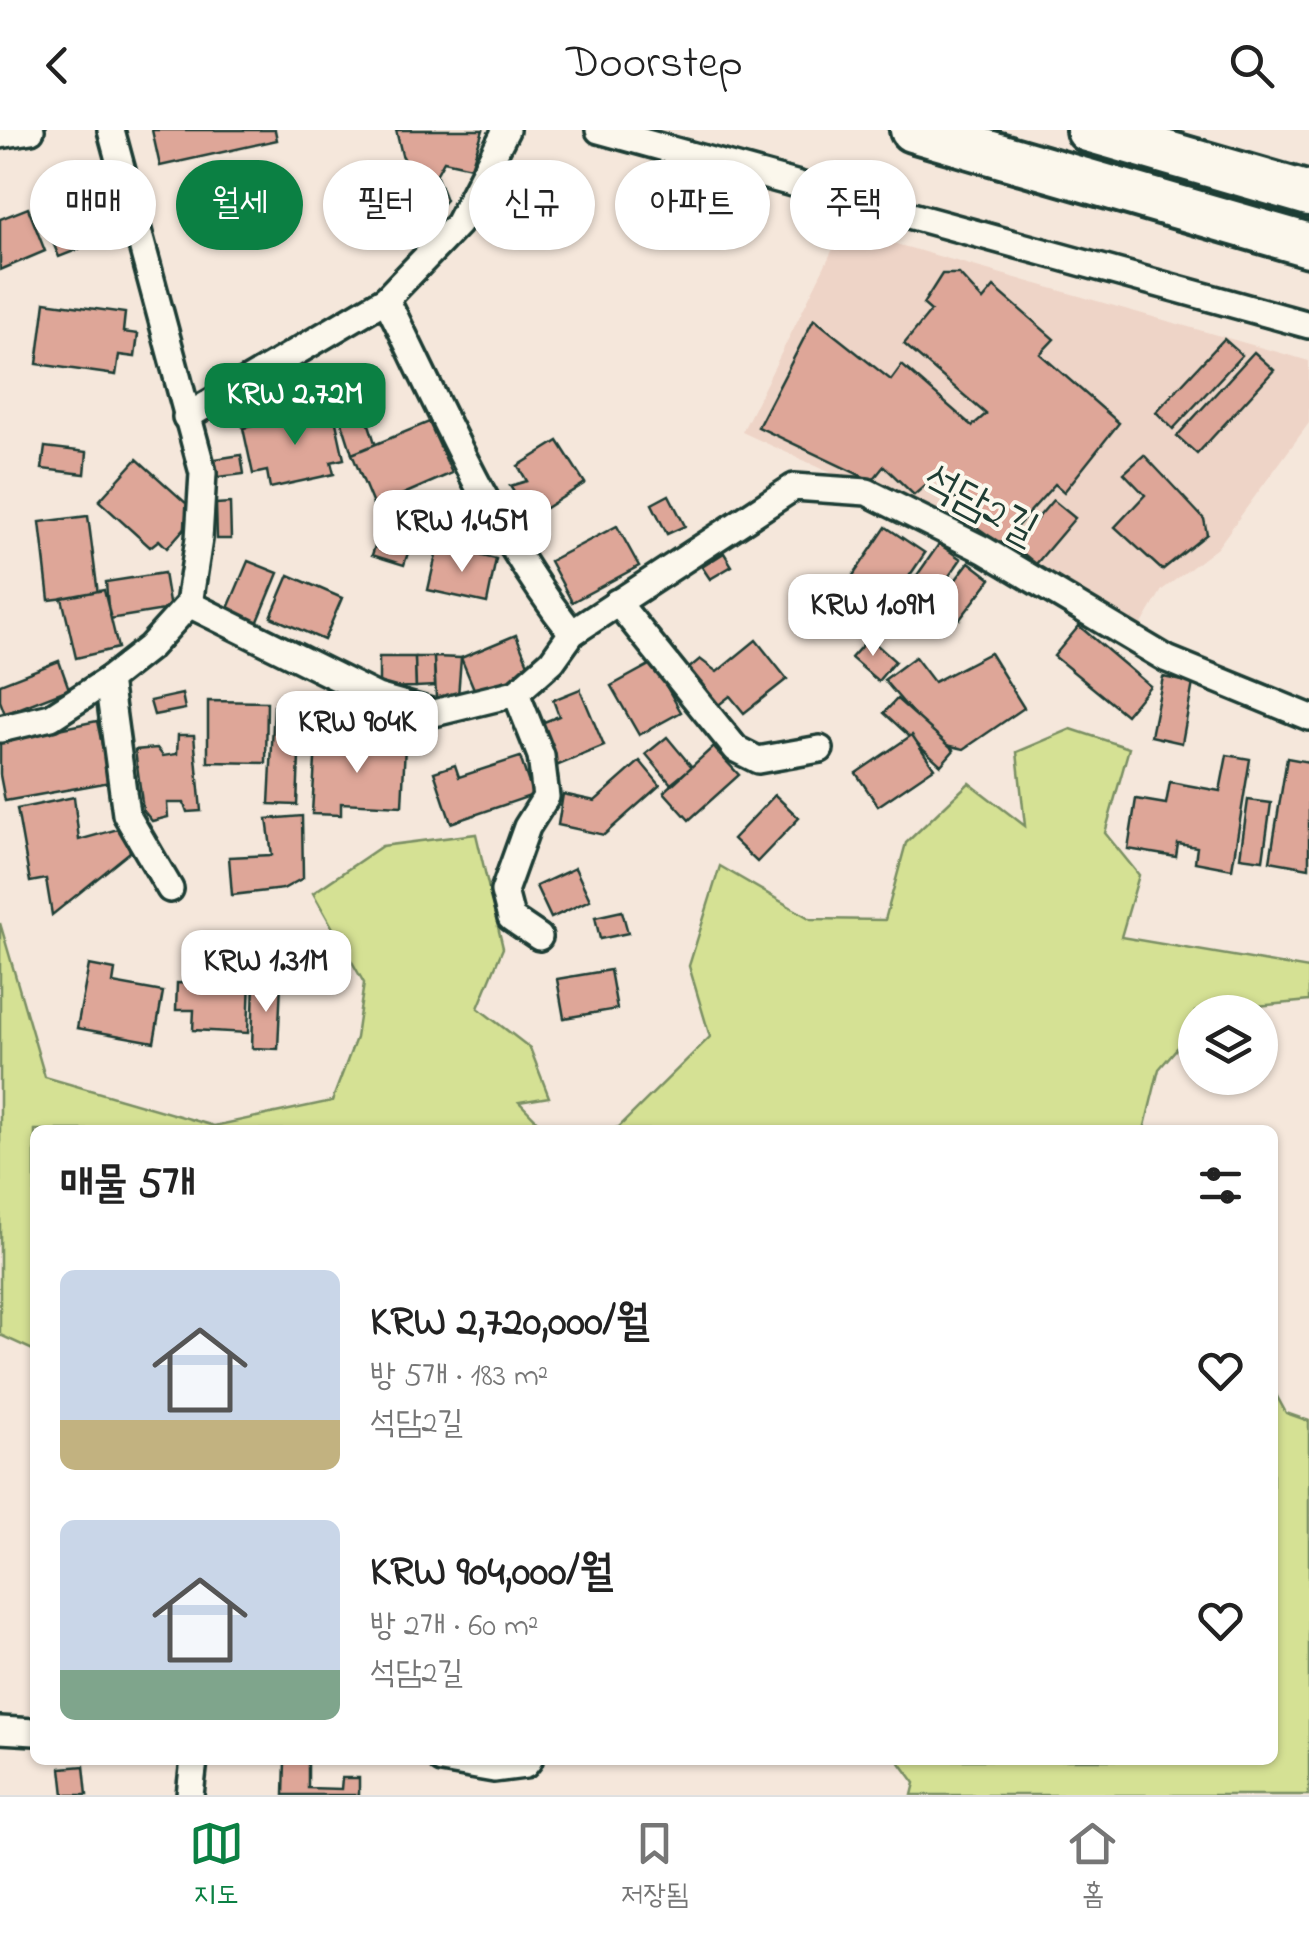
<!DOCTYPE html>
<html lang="ko">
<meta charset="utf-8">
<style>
body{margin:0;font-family:"Indie Flower","Poor Story",sans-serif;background:#f6f6f6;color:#222;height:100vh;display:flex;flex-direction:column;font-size:38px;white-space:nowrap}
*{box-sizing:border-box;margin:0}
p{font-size:32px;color:#767676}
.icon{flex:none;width:55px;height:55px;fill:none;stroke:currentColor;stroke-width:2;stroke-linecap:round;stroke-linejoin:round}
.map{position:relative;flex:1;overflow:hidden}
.side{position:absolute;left:30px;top:995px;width:1248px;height:640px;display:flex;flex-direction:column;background:#fff;border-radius:15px;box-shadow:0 2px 8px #0004}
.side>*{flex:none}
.banner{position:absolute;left:30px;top:30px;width:1250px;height:90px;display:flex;gap:20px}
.tools{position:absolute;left:1178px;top:865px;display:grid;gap:20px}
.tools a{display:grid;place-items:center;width:100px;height:100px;border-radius:50%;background:#fff;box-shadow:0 2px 8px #0004;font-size:50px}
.price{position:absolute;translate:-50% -85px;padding:0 22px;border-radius:20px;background:#fff;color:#222;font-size:32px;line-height:65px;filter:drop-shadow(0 2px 5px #0008)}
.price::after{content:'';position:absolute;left:50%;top:60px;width:30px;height:22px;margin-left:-15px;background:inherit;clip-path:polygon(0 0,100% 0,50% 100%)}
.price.selected{background:#0b8043;color:#fff}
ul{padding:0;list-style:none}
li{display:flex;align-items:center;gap:30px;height:250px;padding:0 30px}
li span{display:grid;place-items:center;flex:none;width:280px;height:200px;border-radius:15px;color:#555}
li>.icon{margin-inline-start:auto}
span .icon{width:120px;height:120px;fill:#fffc;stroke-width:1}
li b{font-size:42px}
h2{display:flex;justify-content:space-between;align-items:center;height:120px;padding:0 30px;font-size:42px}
.chip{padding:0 35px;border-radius:45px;background:#fff;box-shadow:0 2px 8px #0004;font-size:35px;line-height:90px}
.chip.selected{background:#0b8043;color:#fff}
header{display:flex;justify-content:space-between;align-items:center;height:130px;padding:0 30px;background:#fff;font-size:45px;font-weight:600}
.tab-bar{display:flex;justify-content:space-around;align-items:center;height:140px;border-top:2px solid #e0e0e0;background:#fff;font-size:28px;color:#767676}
.tab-bar a{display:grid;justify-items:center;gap:5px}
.tab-bar .selected{color:#0b8043}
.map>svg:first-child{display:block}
</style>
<header><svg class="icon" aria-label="back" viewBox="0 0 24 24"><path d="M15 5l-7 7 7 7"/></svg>Doorstep<svg class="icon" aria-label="search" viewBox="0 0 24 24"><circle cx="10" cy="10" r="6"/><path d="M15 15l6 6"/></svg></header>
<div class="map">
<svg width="1309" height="1665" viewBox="0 0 1309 1665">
<rect width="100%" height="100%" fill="#f5e7db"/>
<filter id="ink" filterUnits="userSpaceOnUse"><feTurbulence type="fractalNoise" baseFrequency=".01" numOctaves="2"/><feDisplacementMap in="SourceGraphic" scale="20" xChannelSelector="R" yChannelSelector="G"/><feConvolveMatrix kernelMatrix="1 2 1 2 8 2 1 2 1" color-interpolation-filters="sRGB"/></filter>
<g filter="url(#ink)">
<!-- built -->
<path fill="#eed4c7" d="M843,99L1309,231V293L1217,418L1162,460L1138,501L1045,441L742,302Z"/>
<!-- green -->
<g fill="#d5e194" stroke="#7a8f64" stroke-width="2.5">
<path d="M1071,599L1129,618L1105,703L1139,745L1121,807L1309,839V871L1195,882V897L1159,939L1144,1000H609L619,997L710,907L689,836L720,736L811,789L885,790L906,713L969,653L1025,696L1017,622Z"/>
<path d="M476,704L503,818L478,878L530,918L549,967L519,972L546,1000H35V1221L0,1205V793L45,947L214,996L332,971L356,908L364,853L313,763L382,716Z"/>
<path d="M1273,1259L1286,1283L1309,1291V1665H912L915,1653L898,1630H1272Z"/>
</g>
<!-- building -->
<g fill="#dea698" stroke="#1f3d34" stroke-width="2.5">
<path d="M152,0H275L277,10L160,36Z"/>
<path d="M396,0H483L471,37L444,31L436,45L446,70L435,82L402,25Z"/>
<path d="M28,78L45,121L0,140V89Z"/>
<path d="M69,95L79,119L59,127L49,103Z"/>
<path d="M942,144H959L983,170L994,157L1054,209L1040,224L1119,293L1064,362L1055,354L1001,414L955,382L961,374L935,347L914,365L884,336L872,351L758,297L814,189L891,250L902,235L972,296L986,284L904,214L931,181L923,174Z"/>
<path d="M45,172L125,183L123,202L138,204L135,227L119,225L116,245L37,234Z"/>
<path d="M1224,209L1242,225L1173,299L1156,282Z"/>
<path d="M1254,222L1274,240L1197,324L1177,306Z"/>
<path d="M357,257L376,316L352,324L333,264Z"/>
<path d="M333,279L344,329L331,332L334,344L270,358L267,341L253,344L243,298Z"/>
<path d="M429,292L452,343L374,377L352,324Z"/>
<path d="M558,311L585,353L530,388L510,356L527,351L518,336Z"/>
<path d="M45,317L87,322L85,344L42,339Z"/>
<path d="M241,325L244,344L218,347L215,329Z"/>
<path d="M1144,325L1204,389L1207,404L1162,440L1115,397L1145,365L1124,343Z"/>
<path d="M137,329L187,374L189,393L167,418L159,410L150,417L99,371Z"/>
<path d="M669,365L685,396L667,404L652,374Z"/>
<path d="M1053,370L1075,388L1036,434L1014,416Z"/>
<path d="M230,373L231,409H217L216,374Z"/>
<path d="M88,386L98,464L49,470L40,392Z"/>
<path d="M617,396L639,436L572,472L550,431Z"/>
<path d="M886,397L925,423L889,476L850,450Z"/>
<path d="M381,398L413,408L404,435L372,425Z"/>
<path d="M939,414L961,429L933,469L911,454Z"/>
<path d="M438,416L496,429L487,473L428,460Z"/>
<path d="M724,423L732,436L710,449L702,437Z"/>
<path d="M248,431L278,443L256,496L226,483Z"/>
<path d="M969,432L991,449L960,489L939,472Z"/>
<path d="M164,443L170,479L109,489L106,452Z"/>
<path d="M289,445L342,468L324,510L271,487Z"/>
<path d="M104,460L118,518L76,528L62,468Z"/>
<path d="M1079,496L1150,556L1126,585L1054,526Z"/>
<path d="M516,505L532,543L477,566L461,528Z"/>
<path d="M869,508L895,531L878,551L851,528Z"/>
<path d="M756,510L787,549L744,583L730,566L716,577L687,540L700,529L717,542Z"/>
<path d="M990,523L1024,578L964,619L938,613L884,550L915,527L934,552Z"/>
<path d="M379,527H415L416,557L379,558Z"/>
<path d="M415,527H434L435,556L416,557Z"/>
<path d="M434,527L461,528L458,566L436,568Z"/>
<path d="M59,531L69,559L5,584L0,571V554Z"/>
<path d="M653,533L681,582L639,605L611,556Z"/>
<path d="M1163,547L1193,553L1182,613L1151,606Z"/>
<path d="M580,559L604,616L556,636L539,594L559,586L553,570Z"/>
<path d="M182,564L185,579L154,585L150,571Z"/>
<path d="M897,569L954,620L941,635L884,583Z"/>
<path d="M208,571L267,572L266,633L208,632Z"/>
<path d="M358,575L387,577L386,590L357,588Z"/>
<path d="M274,576L301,577L297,675L269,674Z"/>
<path d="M97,591L110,652L5,671L0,645V611Z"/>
<path d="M178,605H194L201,681L187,682L184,673H167L168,687L152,691L143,680L135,620L157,618L163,626L177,624Z"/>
<path d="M912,605L934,638L878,676L856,643Z"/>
<path d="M667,607L692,637L671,654L646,624Z"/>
<path d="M316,611L405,615L402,676L341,673V685L312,684Z"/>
<path d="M713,617L739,645L689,690L664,662Z"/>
<path d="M1227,625L1250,629L1232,739L1195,732L1197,717L1178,714L1176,727L1128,719L1136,669L1166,674L1170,652L1220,661Z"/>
<path d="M520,627L533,665L451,693L434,642L455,635L459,647Z"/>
<path d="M1287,628L1309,632V738L1270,731Z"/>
<path d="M640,631L660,655L604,705L558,695L563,664L595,671Z"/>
<path d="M775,665L799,688L757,732L733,709Z"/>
<path d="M74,667L79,710L125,697L130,722L52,785L46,749L30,752L17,679Z"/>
<path d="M1248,670L1271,673L1263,730L1240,727Z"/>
<path d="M302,686L303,748L283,759L232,765L229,727L272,725L267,689Z"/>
<path d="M575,738L590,770L551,788L536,756Z"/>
<path d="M622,781L628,803L600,809L595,787Z"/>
<path d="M89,835L115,840L113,853L163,862L154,912L77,898Z"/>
<path d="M610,840L617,879L564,888L557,849Z"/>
<path d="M203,846L250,848L248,903L193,900L194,880H176L177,853L202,854Z"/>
<path d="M254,850L281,852L278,919L252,918Z"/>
<path d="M285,1630H308V1658L341,1659L342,1648H359V1665H284Z"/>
<path d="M84,1636L87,1665H64L61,1638Z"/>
</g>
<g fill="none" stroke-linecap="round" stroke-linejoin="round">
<!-- minor casing -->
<g stroke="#1f3d34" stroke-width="32">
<g id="minor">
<path d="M599,0L1309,195"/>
<path d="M0,5L31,0"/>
<path d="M386,169C442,282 493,403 572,503"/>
<path d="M186,287L386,169L458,94L506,0"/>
<path d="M617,472L736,619L758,630L820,619"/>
<path d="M189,474L377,567L434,583L516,563L552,531L572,503L794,357L867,362L984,420L1167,529L1309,587"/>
<path d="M108,550L126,684L170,759"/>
<path d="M516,563L541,626L546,667L527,697L504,761L511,788L539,807"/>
<path d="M0,599L51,587L108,550L150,517L189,474L199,409L203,343L111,0"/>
<path d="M0,1600L35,1602"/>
<path d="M442,1630L494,1639L525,1635L529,1630"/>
<path d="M190,1665L194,1630"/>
</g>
</g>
<!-- trunk casing -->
<g stroke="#1f3d34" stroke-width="50">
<g id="trunk">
<path d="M912,0L1309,115"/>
<path d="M1088,0L1309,64"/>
</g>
</g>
<!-- minor -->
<use href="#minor" stroke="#fbf7ec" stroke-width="25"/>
<!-- trunk -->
<use href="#trunk" stroke="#fbf7ec" stroke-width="42"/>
</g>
</g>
<g text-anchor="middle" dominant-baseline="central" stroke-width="8" stroke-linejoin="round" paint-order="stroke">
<!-- street labels -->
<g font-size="42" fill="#1f3d34" stroke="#fbf7ec">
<text transform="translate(980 376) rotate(28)">석담2길</text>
</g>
</g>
</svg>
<div class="tools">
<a><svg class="icon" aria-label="layers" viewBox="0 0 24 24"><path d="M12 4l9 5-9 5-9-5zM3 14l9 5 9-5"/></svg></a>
</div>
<b class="price selected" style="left:295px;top:318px">KRW 2.72M</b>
<b class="price" style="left:462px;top:445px">KRW 1.45M</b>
<b class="price" style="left:873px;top:529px">KRW 1.09M</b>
<b class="price" style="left:357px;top:646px">KRW 904K</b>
<b class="price" style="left:266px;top:885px">KRW 1.31M</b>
<div class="banner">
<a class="chip">매매</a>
<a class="chip selected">월세</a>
<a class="chip">필터</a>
<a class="chip">신규</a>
<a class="chip">아파트</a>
<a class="chip">주택</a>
</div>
<section class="side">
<h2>매물 5개<svg class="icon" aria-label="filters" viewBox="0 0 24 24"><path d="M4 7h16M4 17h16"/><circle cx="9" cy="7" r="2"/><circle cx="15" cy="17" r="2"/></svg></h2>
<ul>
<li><span style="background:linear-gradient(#c9d6e8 75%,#c2b280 0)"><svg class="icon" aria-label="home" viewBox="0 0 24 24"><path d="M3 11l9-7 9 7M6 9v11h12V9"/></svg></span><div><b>KRW 2,720,000/월</b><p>방 5개 · 183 m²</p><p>석담2길</p></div><svg class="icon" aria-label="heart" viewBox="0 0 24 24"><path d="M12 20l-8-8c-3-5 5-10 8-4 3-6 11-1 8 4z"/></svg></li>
<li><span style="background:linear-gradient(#c9d6e8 75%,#7fa58c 0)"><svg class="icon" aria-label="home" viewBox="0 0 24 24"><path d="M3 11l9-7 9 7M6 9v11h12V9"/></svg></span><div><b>KRW 904,000/월</b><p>방 2개 · 60 m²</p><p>석담2길</p></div><svg class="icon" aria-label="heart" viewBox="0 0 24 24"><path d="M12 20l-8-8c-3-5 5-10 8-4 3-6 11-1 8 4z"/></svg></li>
</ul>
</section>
</div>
<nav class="tab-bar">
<a class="selected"><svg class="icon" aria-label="map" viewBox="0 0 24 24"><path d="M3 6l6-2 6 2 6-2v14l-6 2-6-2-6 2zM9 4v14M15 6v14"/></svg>지도</a>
<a><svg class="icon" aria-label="saved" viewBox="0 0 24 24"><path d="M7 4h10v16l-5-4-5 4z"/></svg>저장됨</a>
<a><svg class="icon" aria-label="home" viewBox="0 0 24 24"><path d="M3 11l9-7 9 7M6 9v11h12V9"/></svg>홈</a>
</nav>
